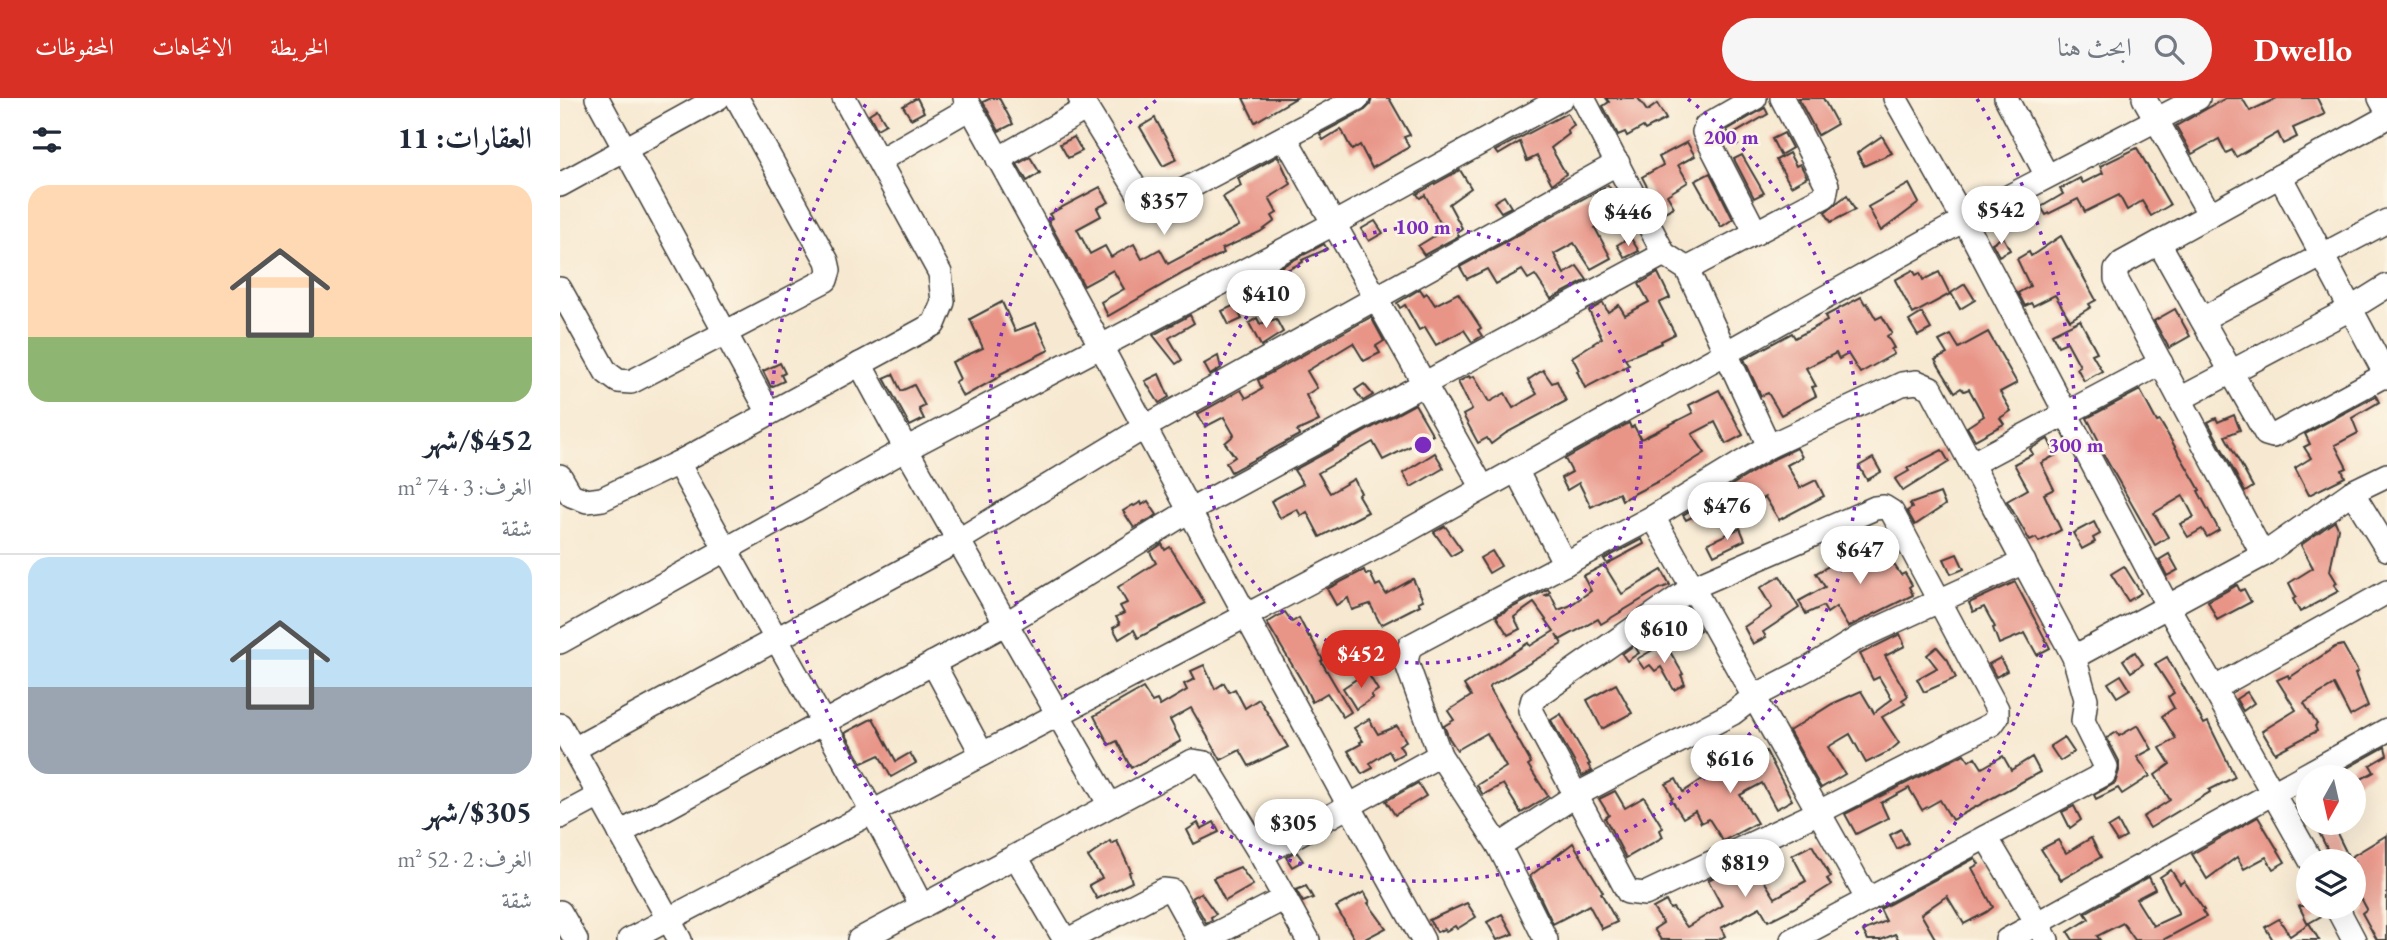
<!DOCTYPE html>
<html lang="ar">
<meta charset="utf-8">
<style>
body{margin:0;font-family:"EB Garamond",Amiri,serif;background:#f6f6f7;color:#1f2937;direction:rtl;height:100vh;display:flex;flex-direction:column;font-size:26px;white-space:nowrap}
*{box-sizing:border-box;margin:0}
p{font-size:23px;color:#747a83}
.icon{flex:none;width:38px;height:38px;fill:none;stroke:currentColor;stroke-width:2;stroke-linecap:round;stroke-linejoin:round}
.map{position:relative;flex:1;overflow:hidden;direction:ltr}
.drawer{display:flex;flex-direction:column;background:#fff;width:560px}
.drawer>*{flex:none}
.needle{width:46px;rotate:188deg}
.fabs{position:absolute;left:1736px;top:667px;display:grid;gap:14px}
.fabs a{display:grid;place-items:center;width:70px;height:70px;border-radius:50%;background:#fff;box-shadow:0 7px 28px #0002;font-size:35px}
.price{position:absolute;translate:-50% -60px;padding:0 16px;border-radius:24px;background:#fff;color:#222;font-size:23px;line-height:46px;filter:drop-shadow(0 2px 4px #0008)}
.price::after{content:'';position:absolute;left:50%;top:42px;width:21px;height:16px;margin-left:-10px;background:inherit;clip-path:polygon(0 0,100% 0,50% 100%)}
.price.selected{background:#d93025;color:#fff}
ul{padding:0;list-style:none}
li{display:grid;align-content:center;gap:14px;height:371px;padding:0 28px}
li+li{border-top:2px solid #e0e1e3}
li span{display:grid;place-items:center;height:217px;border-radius:21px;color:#555}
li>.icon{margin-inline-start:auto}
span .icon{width:126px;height:126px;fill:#fffc;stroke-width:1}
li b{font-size:30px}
h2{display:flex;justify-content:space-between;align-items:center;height:84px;padding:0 28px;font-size:30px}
header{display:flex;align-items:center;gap:42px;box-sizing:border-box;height:98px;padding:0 35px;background:#d93025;color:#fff}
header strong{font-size:33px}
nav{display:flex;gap:38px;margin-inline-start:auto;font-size:24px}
.search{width:490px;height:63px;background:#f6f6f7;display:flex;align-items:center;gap:18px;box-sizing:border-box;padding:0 24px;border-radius:38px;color:#747a83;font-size:26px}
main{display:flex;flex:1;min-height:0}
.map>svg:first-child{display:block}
</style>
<header>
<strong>Dwello</strong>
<div class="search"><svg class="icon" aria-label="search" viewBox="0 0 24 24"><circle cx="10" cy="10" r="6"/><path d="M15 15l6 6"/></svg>ابحث هنا</div>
<nav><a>الخريطة</a><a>الاتجاهات</a><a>المحفوظات</a></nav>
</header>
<main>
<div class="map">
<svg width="1827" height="842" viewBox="0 0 1827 842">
<rect width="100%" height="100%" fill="#fcf5e5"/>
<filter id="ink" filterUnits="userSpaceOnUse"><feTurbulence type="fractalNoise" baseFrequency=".0143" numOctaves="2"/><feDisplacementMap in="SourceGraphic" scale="14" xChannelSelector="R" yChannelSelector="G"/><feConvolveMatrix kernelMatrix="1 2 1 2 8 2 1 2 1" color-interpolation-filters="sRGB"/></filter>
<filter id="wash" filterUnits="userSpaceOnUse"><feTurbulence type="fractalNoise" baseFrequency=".00686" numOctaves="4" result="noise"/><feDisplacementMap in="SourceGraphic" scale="28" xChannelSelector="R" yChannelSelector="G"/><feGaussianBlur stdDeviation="1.57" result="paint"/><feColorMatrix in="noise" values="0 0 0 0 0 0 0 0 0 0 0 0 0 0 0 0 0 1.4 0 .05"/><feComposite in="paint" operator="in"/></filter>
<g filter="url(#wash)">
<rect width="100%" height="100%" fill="#f7e9d1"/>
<g id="blocks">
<!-- building -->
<g fill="#e89588">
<path d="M357,0L364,14L351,21L343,8Z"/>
<path d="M431,0H439L453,26L439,33L423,4Z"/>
<path d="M683,0H736L695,24Z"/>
<path d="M812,0H829L850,37L844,39L849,49L812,70L800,47L792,52L781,31L763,42L760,36L805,12L810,7Z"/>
<path d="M1046,0H1078L1087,13L1097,6L1106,21L1085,32L1083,29L1067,38L1065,34L1058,37L1043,8L1049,4Z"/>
<path d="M1238,0H1263L1277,26L1258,37Z"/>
<path d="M1666,0H1682L1690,13L1717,0H1757L1765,16L1733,30L1737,39L1723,46L1718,35L1676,59L1672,52L1666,55L1659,41L1632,56L1616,28Z"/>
<path d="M1205,10L1208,16L1170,38L1167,32Z"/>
<path d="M317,11L326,26L317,31L309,16Z"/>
<path d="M1007,15L1014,27L1007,32L1009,36L991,50L1006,76L992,86L977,58L967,63L960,44L938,57L935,53Z"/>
<path d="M595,20L617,61L603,68L580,29Z"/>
<path d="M1224,35L1232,50L1220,57L1212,41Z"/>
<path d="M1322,38L1332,55L1304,68L1297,55Z"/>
<path d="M514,39L522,53L508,60L500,46Z"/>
<path d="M1127,44L1135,58L1118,67L1128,84L1107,97L1114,109L1101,116L1082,79L1103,67L1099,59Z"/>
<path d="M1577,50L1610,107L1591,118L1582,103L1567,112L1559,97L1525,114L1518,101L1486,117L1481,109L1503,96L1500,91L1520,80L1523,85L1543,75L1540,68Z"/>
<path d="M1229,55L1236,68L1240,66L1247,79L1231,88L1216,62Z"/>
<path d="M1182,57L1204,95L1194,100L1174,61Z"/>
<path d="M718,58L731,86L709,100L717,115L712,118L715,123L700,134L662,151L664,155L625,174L548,218L541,204L564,191L553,172L524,188L488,122L492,120L489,116L540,89L549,104L537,110L541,118L517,131L530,156L545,148L551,159L574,146L582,161L600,151L608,166L679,128L663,99L681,88L678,80Z"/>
<path d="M470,59L480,75L467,83L457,66Z"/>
<path d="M900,72L911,90L889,106L902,130L897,134L899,138L864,157L858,148L884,132L865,97L860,100L857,96Z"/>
<path d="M1150,75L1173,121L1161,129L1135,83Z"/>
<path d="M1349,86L1359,105L1321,133L1308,109Z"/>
<path d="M1048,87L1063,111L1057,114L1059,116L1035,130L1051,160L1031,171L1014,145L994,156L1004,176L1017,168L1027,182L991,201L975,177L968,181L962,172L936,186L927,171L907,181L900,169Z"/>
<path d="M1287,97L1295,112L1271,124L1265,114Z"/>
<path d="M944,98L951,109L941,114L934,104Z"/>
<path d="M815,123L823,135L809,143L801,131Z"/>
<path d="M1501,138L1536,202L1529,206L1531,209L1510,222L1495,197L1473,208L1471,205L1465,208L1458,195L1470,188L1457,161L1469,154L1471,158Z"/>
<path d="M1070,139L1079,153L1065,160L1057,147Z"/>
<path d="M1443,139L1450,152L1439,158L1432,145Z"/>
<path d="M764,146L767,151L742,162L743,164L717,177L727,195L703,208L691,185Z"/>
<path d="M1353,172L1356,177L1360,175L1363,182L1379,174L1390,196L1353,216L1335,182Z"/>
<path d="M1098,175L1110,200L1099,205L1115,236L1101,243L1102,245L1065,261L1069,267L1025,290L1017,273L1019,272L1012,259L1042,240L1029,213L1043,205L1048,214L1059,207L1065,217L1089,204L1079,186Z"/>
<path d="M1405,186L1415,202L1400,211L1391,195Z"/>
<path d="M860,191L864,197L867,195L875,207L898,195L921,230L918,232L922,238L912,244L904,232L876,247L865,229L859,232L845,207L840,210L837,205Z"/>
<path d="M1301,199L1305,206L1307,205L1316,221L1322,218L1332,235L1327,238L1334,250L1331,251L1334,256L1300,275L1288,256L1279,261L1276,255L1246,270L1256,288L1252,289L1256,298L1221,317L1208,295L1201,298L1184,261L1232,235L1235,240L1267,223L1265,218Z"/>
<path d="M442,204L455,233L476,225L489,252L440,276L441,278L403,299L395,284L400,281L392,264L423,250L410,221Z"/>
<path d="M675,207L682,221L669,227L662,213Z"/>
<path d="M1615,211L1630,238L1609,250L1594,223Z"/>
<path d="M1362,215L1371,231L1358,238L1349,223Z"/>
<path d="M630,217L634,225L609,240L622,262L616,266L593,237Z"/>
<path d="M811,219L824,243L816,248L820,255L804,263L793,245L747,273L757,290L746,297L759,323L737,333L739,337L671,374L666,365L675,359L665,345L674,337L664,319L645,329L638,316L681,292L686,300L702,291L698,282Z"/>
<path d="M697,220L700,226L716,221L723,234L701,248L689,225Z"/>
<path d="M1520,222L1537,254L1532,256L1542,273L1524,283L1517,270L1520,268L1507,244L1498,248L1492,236Z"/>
<path d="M1428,234L1457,285L1440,294L1451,313L1440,320L1444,326L1415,342L1407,329L1424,318L1409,291L1404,293L1401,290L1395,294L1375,262L1387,256L1379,243L1391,237L1399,250Z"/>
<path d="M658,258L661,270L650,277L644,266Z"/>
<path d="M220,265L225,275L221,277L224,283L211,289L203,273Z"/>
<path d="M983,272L992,285L997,283L1006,303L946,335L931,346L927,340L918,345L903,317L912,312L898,284L909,278L910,280L914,278L929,304L945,295L953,310L977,296L968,282Z"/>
<path d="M333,276L341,293L354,287L365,308L359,311L364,321L350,328L324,280Z"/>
<path d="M599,276L609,299L599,305L585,283Z"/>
<path d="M804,286L813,297L803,303L795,292Z"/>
<path d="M1159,292L1183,337L1166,346L1155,324L1132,336L1145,355L1101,382L1062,402L1059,395L1031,409L1019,385L1007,392L1001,380L1012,374L1005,361L1069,325L1071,330L1074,328L1081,341L1133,315L1129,307Z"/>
<path d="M1580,292L1597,324L1600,323L1636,385L1640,392L1638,393L1659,432L1647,439L1642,431L1628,439L1620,426L1634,419L1623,398L1594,415L1608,439L1595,447L1538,347L1540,345L1527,320Z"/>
<path d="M1816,298L1819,304L1792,320L1798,335L1775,347L1787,370L1782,372L1785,379L1749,397L1735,370L1751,360L1744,349L1750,346L1745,336Z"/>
<path d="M855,306L873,337L823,362L813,344L758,375L770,395L794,381L801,395L798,397L808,414L760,439L747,414L741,418L737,411L720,420L711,403L743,386L734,372Z"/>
<path d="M1674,317L1680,332L1665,338L1693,389L1685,394L1648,324L1656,320L1658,324Z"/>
<path d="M1488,341L1496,357L1481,365L1494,391L1484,396L1501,432L1479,444L1476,440L1470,443L1447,403L1468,391L1454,366L1473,356L1470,351Z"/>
<path d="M1237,350L1242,359L1227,367L1240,390L1256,382L1264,398L1219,422L1205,399L1169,418L1161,401L1135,420L1134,418L1126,422L1123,417L1216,360Z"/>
<path d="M1382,352L1389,364L1343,393L1335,381L1349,373L1347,370Z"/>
<path d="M875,355L884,370L851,389L843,375Z"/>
<path d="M1313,360L1321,374L1307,382L1299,368Z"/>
<path d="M1380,395L1385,407L1355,427L1347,413L1352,410L1350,406Z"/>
<path d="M588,403L597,417L574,430L563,413L573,407L574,408L581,404L582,407Z"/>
<path d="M1775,423L1778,430L1770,473L1777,485L1774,487L1779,493L1740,514L1733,501L1736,499L1729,485L1753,470L1741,447Z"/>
<path d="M1534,424L1540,436L1533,440L1535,444L1522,451L1513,435Z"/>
<path d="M885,428L902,452L891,458L874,434Z"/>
<path d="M1180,430L1185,442L1154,457L1148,445Z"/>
<path d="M1082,441L1084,446L1047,466L1044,461Z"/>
<path d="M1317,441L1341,477L1345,475L1352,487L1349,489L1353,497L1288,529L1276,509L1267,515L1263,508L1246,516L1239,503L1265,489L1256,475L1294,454L1296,457Z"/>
<path d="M602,446L605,452L610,449L645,505L578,540L574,532L559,541L553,530L560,526L556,519L564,515L560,508L567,505L558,489L596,465L590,454Z"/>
<path d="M932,453L941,468L929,475L920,460Z"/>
<path d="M1397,456L1404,471L1391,476L1384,461Z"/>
<path d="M1609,456L1618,472L1607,478L1599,462Z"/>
<path d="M1044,467L1062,496L1102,472L1110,487L1099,491L1041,526L1038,521L1000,542L996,536L1002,546L929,589L971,665L968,667L988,698L961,715L943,686L923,697L917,687L946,669L927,635L897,652L889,640L884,628L894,622L888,613L911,598L904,587L968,545L970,548L994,533L974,505L954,519L960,531L948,537L936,518L988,491L990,494L984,498L991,497L998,512L1009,508L1031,493L1023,478Z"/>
<path d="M1564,468L1581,495L1568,503L1551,476Z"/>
<path d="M804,472L806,477L810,475L816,488L820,486L826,496L853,481L863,502L858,504L860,507L821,527L810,506L792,512L788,500L776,507L767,491Z"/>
<path d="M1220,478L1239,510L1203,534L1206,539L1193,546L1184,529L1212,510L1200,490Z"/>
<path d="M1455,484L1490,550L1477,557L1465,535L1439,546L1433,530L1435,529L1424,509L1413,514L1409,505Z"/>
<path d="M1677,487L1680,493L1684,491L1691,504L1657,522L1648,503Z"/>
<path d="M1127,510L1140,532L1125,540L1112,521Z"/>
<path d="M725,514L732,524L739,520L749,539L750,538L763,562L761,563L791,614L783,619L767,595L752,604L743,585L707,525Z"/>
<path d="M1340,536L1345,548L1325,558L1348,598L1342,602L1345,606L1322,619L1339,645L1330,653L1306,665L1290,636L1268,649L1285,676L1261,690L1229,633L1272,606L1301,593L1314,615L1332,601L1319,579L1313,582L1300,556Z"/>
<path d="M1105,545L1123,576L1121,577L1125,586L1114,592L1101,569L1095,573L1090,567L1084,571L1077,561Z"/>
<path d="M1074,547L1079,555L1067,563L1062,556Z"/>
<path d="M1783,547L1798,574L1795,576L1808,608L1790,618L1774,587L1744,605L1757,626L1755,628L1757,633L1715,655L1702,633L1736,612L1717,582L1728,577L1729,580L1775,549Z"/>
<path d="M1377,549L1388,562L1396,580L1364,594L1357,581L1377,570L1367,557Z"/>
<path d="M1575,554L1583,566L1571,574L1563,562Z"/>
<path d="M1607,559L1644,626L1648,624L1675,679L1649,692L1650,694L1590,730L1583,719L1610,702L1595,677L1610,666L1600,650L1616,641L1602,618L1614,610L1608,599L1614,595L1595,566Z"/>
<path d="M1440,560L1447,573L1436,579L1429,566Z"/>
<path d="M644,567L655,591L664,585L669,594L675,591L685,610L699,601L728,649L689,668L680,652L661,662L631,610L610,622L621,643L571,670L557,643L549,647L534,618L583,590L592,604L597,602L600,608L627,592L624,586L635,581L631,573Z"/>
<path d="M807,574L818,592L811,597L813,600L796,611L783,590Z"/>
<path d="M1561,577L1570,591L1557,599L1548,585Z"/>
<path d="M1056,586L1072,615L1042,631L1027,602Z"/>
<path d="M1687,594L1694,605L1683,613L1676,601Z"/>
<path d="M1001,616L1030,666L1028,667L1032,673L1022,678L991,622Z"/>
<path d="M313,620L336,663L350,655L356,665L331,679L319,657L302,665L285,635Z"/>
<path d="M809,621L818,636L837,628L846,643L839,647L844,655L833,661L829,653L810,665L813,670L802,676L788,653L801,646L800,644L803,643L794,630Z"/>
<path d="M1578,627L1592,651L1577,659L1590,678L1562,696L1558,690L1536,701L1534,697L1555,685L1559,673V663L1547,640L1557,634L1559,638Z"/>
<path d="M1504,639L1514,654L1500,663L1490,648Z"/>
<path d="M1825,649L1827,657L1810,667L1814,674L1794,685V679H1771Z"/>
<path d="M1206,653L1232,702L1216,711L1202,685L1180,697L1197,725L1163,743L1149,721L1141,725L1135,713L1123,720L1111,701L1113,700L1106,686L1116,681L1123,694L1170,663L1175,671Z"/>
<path d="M1404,656L1409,663L1415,659L1422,670L1443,658L1451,672L1472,659L1480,674L1392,722L1380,702L1362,712L1349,690L1321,705L1328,720L1296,736L1285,716Z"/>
<path d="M858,685L866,698L835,717L826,703Z"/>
<path d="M1055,693L1065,710L1084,699L1103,730L1100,732L1103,739L1066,760L1045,720L1049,717L1039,701Z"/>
<path d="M1514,708L1521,722L1510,730L1502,714Z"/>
<path d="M1698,719L1725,764L1713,771L1706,759L1684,771L1677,759L1647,781L1632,756Z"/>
<path d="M654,724L659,734L634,746L627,732L638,725L641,731Z"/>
<path d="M1558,724L1566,739L1557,744L1548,730Z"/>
<path d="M1754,724L1772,725L1789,760L1827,737V842H1817L1802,815L1807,811L1794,787V763H1773Z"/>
<path d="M1341,731L1348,745L1337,751L1330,737Z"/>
<path d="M1531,740L1541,759L1501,782L1481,751L1498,742L1506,755Z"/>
<path d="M550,743L552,746L557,743L571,773L569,774L572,784L537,801L529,787L542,780L528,759Z"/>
<path d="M1013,745L1043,794L1041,795L1057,824L1042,831L1029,807L993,826L970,778Z"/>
<path d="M1252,747L1271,779L1267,781L1271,787L1234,810L1208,823L1200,809L1161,830L1165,838L1158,842H1101L1094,831L1103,825L1093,810L1106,803L1110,811L1113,810L1127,829L1162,808L1148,782L1187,763L1189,767L1192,766L1199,780L1201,778L1215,800L1246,783L1232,757Z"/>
<path d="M736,753L743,763L732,769L726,759Z"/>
<path d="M1415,760L1419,766L1412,770L1433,809L1427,814L1404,826L1387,798L1361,816L1376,842H1339L1335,836L1321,842H1308L1303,833L1326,823L1320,811Z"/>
<path d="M680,769L693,787L665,803L653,780Z"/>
<path d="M1611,772L1620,786L1624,783L1644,812L1642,813L1646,819L1603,842H1575L1563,825L1537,838L1540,842H1513L1508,834L1529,821L1525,815L1589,779L1595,791L1576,801L1593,828L1619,816L1600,779Z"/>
<path d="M746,788L753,800L743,804L736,792Z"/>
<path d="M804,794L810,804L808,805L826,830L803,842H795L776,809Z"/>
<path d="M641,795L656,816L651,819L652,822L646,825L632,800Z"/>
<path d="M907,805L916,819L897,831L895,828L886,833L884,831L877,834L869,822Z"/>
<path d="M1739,808H1758L1763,817L1749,825L1759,842H1713L1705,829L1719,821L1730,838L1748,826Z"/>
<path d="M942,816L953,836L937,842L927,824Z"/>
</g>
</g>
</g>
<g filter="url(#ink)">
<use href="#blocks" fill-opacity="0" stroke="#3d3b37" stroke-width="2"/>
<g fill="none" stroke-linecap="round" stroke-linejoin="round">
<!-- minor casing -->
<g stroke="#3d3b37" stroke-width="26">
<g id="minor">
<path d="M37,0L209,315"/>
<path d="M405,0C560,279 708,563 863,842"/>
<path d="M520,0L579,96L590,101L609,100L798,0"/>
<path d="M1023,0L1104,156L1127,171L1209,348"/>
<path d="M1195,0L1146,28L1144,34L1196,135"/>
<path d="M1335,0L1404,122L1608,509L1751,763"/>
<path d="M1446,0L1487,78"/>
<path d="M1584,0L1650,117"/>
<path d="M1820,0L1827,13"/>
<path d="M725,39L923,390"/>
<path d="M438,61L525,11"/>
<path d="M320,62L410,10"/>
<path d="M1720,78L1827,279"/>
<path d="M0,87L158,0"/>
<path d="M1599,145L1706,336L1713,338L1827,276"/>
<path d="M1127,171L1265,98L1267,87L1222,0"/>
<path d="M0,191L46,274L58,283L71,284L266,182L269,172L267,163L177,0"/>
<path d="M1642,221L1827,123"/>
<path d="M300,266L346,351L550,707"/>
<path d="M1620,301L1790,211L1827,188"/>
<path d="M118,365C199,514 286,658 362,809"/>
<path d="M1413,365L1601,265"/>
<path d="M956,372L1005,466"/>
<path d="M0,378L11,397L27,403L42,401L118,365L374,226L383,204L380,175L284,0"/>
<path d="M1792,394L1827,451"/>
<path d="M1324,409L1332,414L1437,611V619L1432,626L1259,714L1085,796L1068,794L970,612L973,601L1133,489L1315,410Z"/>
<path d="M1093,419L1308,802"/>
<path d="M1703,457L1556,181V172L1562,165L1827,19"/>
<path d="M0,544L346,351L775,125L1002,0"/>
<path d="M1514,559L1703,457L1792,394L1827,377"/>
<path d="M373,565L422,656"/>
<path d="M1655,590L1827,494"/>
<path d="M0,627L120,842"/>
<path d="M14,651L399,442L585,329L1058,65"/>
<path d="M0,719L39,698"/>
<path d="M60,735L447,525L629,413L1104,156"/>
<path d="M1426,739L1487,842"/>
<path d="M939,748L1016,697L1173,615L1195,598L1251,569L1298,540L1464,464"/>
<path d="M701,757L880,657"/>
<path d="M456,759L505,842"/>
<path d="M1776,808L1794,842"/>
<path d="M0,814L16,842"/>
<path d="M69,842L845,434L1404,122L1638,0"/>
<path d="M299,842L633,663L645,665L701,757L748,842"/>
<path d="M508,842L603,792L612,793L639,842"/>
<path d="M644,842L725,800"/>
<path d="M986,842L939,748L880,657L846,563L850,548L1093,419L1209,348L1342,286L1357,284L1371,290L1514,559L1526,601L1523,623L1546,669L1544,676L1232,842"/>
<path d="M1447,842L1827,632"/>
</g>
</g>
<!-- minor -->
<use href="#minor" stroke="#fff" stroke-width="23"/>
</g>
</g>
<!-- distance rings -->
<g fill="none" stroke="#7b2cbf" stroke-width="3.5" stroke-dasharray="3.5 7">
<circle cx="863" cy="347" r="218"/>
<path d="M1128 1A436 436 0 1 1 598 1"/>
<path d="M435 840A653 653 0 0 1 309 1M1417 1A653 653 0 0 1 1291 840"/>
</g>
<circle cx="863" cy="347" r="10" fill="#7b2cbf" stroke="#fcf5e5" stroke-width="3.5"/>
<g font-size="21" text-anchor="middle" font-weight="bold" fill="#7b2cbf" stroke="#fcf5e5" stroke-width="5" stroke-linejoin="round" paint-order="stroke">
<text x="1171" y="46">200 m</text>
<text x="863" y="136">100 m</text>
<text x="1516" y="354">300 m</text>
</g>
</svg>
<div class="fabs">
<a><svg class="needle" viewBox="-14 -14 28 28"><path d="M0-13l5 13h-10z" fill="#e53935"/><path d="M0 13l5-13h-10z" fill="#747a83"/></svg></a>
<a><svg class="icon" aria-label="layers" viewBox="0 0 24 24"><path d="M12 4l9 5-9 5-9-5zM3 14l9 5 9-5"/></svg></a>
</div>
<b class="price" style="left:604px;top:139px">$357</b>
<b class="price" style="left:1441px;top:148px">$542</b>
<b class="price" style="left:1068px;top:150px">$446</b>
<b class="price" style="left:706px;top:232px">$410</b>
<b class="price" style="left:1167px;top:444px">$476</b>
<b class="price" style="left:1300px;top:488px">$647</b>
<b class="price" style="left:1104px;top:567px">$610</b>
<b class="price selected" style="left:801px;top:592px">$452</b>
<b class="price" style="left:1170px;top:697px">$616</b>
<b class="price" style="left:734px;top:761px">$305</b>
<b class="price" style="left:1185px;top:801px">$819</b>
</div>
<section class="drawer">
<h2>العقارات: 11<svg class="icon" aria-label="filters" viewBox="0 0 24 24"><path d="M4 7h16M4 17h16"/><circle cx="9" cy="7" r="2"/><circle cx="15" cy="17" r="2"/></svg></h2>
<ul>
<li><span style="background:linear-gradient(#ffd9b3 70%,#8fb573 0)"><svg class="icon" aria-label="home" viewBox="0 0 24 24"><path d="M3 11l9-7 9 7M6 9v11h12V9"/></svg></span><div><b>$452/شهر</b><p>الغرف: 3 · 74 m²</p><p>شقة</p></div></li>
<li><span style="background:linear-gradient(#bfe0f5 60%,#9aa5b1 0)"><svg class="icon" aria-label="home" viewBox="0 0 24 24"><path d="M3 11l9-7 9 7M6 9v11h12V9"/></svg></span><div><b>$305/شهر</b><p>الغرف: 2 · 52 m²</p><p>شقة</p></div></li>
</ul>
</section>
</main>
